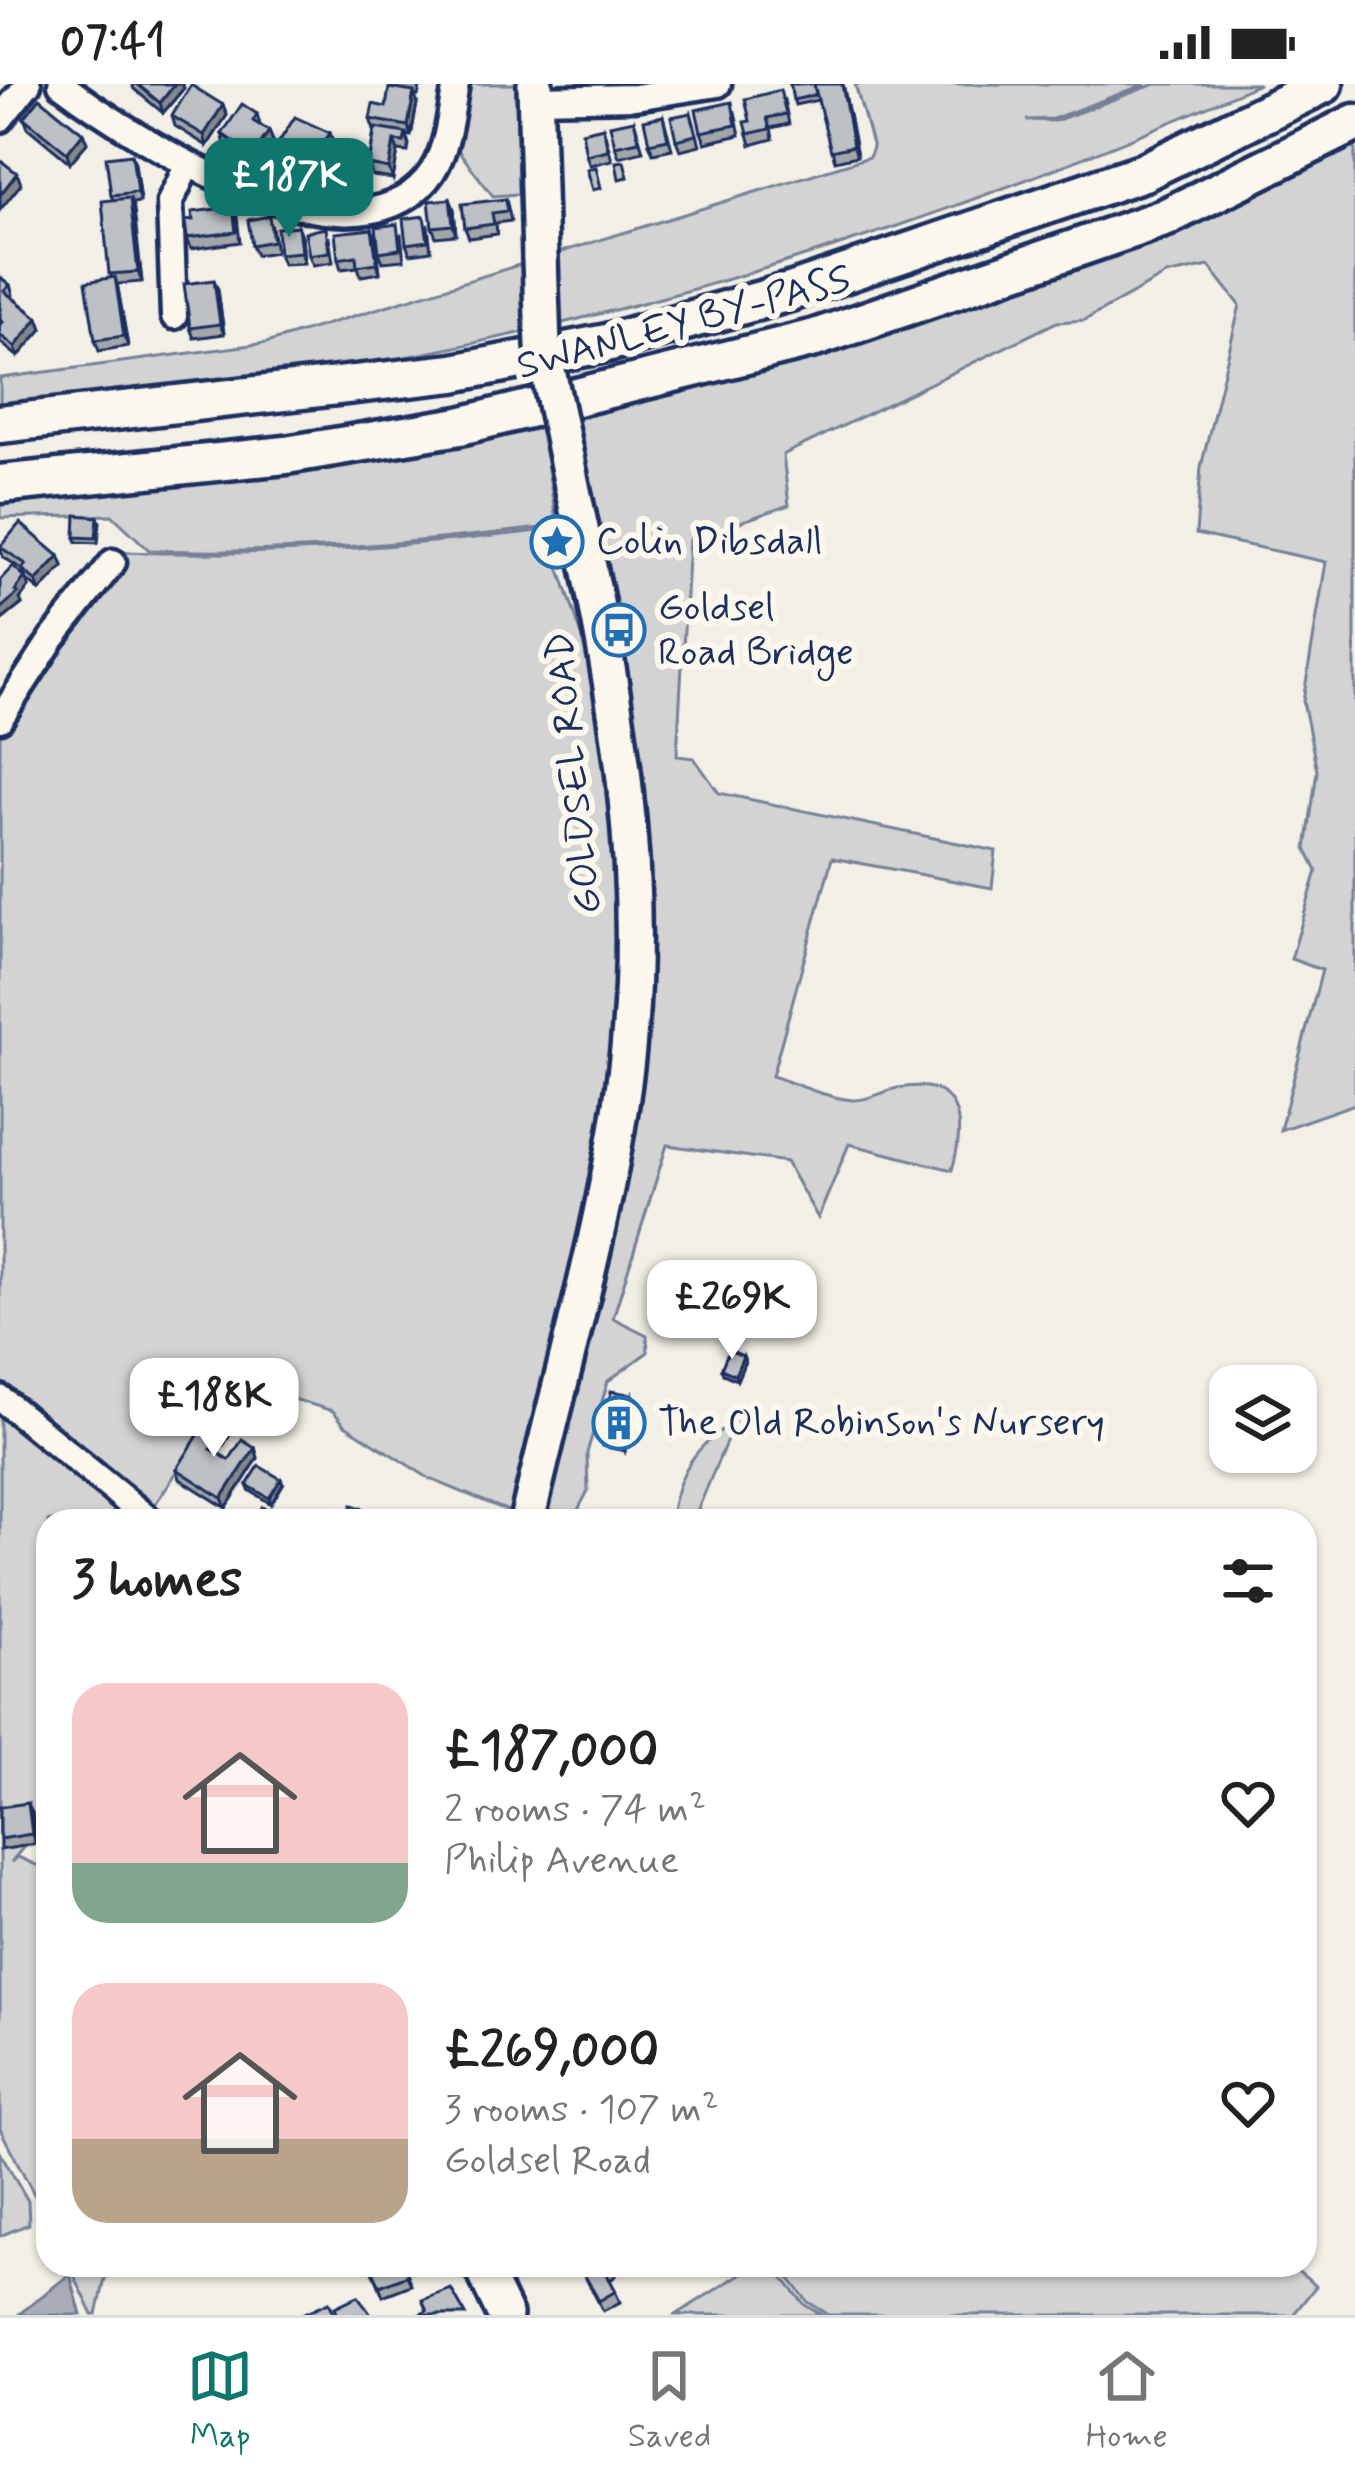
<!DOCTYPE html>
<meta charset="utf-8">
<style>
body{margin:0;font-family:Mynerve,sans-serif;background:#f2f2f2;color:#222;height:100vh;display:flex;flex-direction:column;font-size:45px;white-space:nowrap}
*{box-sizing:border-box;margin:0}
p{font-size:39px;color:#767676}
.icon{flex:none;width:66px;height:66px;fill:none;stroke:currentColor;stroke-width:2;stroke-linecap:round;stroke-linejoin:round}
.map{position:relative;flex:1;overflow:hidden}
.panel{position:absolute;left:36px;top:1425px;width:1281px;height:768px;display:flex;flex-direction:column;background:#fff;border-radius:36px;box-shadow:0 3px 9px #0004}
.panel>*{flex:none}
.buttons{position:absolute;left:1209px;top:1281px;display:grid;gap:24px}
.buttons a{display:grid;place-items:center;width:108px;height:108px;border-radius:24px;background:#fff;box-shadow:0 3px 9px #0004;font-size:60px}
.price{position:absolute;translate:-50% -102px;padding:0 27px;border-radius:24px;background:#fff;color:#222;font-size:39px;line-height:78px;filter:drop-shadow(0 3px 6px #0008)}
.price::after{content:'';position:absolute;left:50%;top:72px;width:36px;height:27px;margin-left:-18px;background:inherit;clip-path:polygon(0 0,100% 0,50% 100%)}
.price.selected{background:#0f766e;color:#fff}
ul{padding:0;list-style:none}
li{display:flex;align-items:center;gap:36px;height:300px;padding:0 36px}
li span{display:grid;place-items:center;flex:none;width:336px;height:240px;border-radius:36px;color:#555}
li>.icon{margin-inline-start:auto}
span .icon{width:144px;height:144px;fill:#fffc;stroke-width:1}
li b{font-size:51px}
h2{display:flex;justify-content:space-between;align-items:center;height:144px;padding:0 36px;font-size:51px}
.status{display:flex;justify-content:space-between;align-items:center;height:84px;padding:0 60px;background:#fff;direction:ltr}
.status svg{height:33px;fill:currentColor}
.menu{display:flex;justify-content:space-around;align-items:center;height:168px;border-top:3px solid #e0e0e0;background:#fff;font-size:33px;color:#767676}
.menu a{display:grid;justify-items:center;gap:6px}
.menu .selected{color:#0f766e}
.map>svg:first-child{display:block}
</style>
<div class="status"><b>07:41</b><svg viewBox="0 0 49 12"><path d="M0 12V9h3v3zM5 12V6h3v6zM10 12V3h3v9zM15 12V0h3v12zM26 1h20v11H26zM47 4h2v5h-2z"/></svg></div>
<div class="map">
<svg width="1355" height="2231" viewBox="0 0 1355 2231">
<rect width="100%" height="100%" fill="#f2efe6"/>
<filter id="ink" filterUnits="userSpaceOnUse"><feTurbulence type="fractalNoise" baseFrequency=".00833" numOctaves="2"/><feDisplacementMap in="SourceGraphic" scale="24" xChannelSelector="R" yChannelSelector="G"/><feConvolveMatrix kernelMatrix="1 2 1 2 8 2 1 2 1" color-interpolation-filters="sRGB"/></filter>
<g filter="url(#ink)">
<!-- green -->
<g fill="#d2d3d2" stroke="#768198" stroke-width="3">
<path d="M466,0H516L518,110L493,112L457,65Z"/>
<path d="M855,0H1146L1053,35L1026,36L1055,37L1155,0H1259C921,150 592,250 226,304C152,315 75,316 0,323V294L266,259L869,73L873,64Z"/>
<path d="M1355,40V1020L1280,1046L1322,886L1291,875L1317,787L1306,765L1317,687L1303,617L1326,478L1196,450L1201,383L1240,221L1209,182L1166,191L1085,236L1057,238L783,371L789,421L689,456L677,672L694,674L719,709L996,767L992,804L832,774L772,992C797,1000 827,1014 853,1016C867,1017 884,1007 898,1004C962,993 966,1039 952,1086L849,1060L818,1134L786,1078L667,1061L613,1234L647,1251L648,1268L608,1297L587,1369L588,1407L572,1437H540L616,1049L629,619C622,516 596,416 564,318L816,256Z"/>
<path d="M538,321L557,442C420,459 286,471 149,466L112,431L0,434V401Z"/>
<path d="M547,446L581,549L613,619L625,964L525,1434L430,1395L345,1341L333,1327L238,1298L147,1432L0,1313V638L53,556L124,468C267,473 405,463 547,446Z"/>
<path d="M0,1318L148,1437H48V1734L11,1778L18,1773L48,1786V2137L0,2045Z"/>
<path d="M735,1337L693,1437H670C678,1388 694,1362 735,1337Z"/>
<path d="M0,2068L28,2117L29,2140L0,2152Z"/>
<path d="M69,2181H108L97,2231H93Z"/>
<path d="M754,2181H773L805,2221L823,2231H676Z"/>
<path d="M779,2181H1290L1316,2202L1293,2231H829L808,2218Z"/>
</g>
<!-- water -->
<path fill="#a9adb7" stroke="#707b93" stroke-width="3" d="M70,2190L81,2231H18Z"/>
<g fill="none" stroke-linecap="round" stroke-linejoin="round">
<!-- minor casing -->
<g stroke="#1b2f5e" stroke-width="33">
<g id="minor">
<path d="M61,0C134,55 346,190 426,96C448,71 450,32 456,0"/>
<path d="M535,15L635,13L718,0"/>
<path d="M0,35L28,0"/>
<path d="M174,232L170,118L187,82"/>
<path d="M0,635L52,555L113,478"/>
<path d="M0,1314L151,1437"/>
</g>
</g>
<!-- major casing -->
<g stroke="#1b2f5e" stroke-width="42">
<g id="major">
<path d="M535,0L540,175"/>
<path d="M527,1437C562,1283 612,1121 628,965C646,788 617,612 580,440"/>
<path d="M481,2181L505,2231"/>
</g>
</g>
<!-- highway casing -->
<g stroke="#1b2f5e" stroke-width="45">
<g id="highway">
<path d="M0,340L453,289L607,259L793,207L1144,88L1324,0"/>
<path d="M0,400L286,371L460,342L815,254L1164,134L1355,39"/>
</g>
</g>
<!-- minor -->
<use href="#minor" stroke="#fbf7ec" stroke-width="24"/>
<!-- major -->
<use href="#major" stroke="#fbf7ec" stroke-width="33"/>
<!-- highway -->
<use href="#highway" stroke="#fbf7ec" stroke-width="36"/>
<!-- major-bridge casing -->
<g stroke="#1b2f5e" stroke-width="42" stroke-linecap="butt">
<path id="major-bridge" d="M540,175L543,262L580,440"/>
</g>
<!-- major-bridge -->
<use href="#major-bridge" stroke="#fbf7ec" stroke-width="33"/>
</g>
<!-- wall -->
<g fill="#a3a5a9" stroke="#1b2f5e" stroke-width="3">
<path d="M132,0H182L184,4L163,29L134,5Z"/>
<path d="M391,0H421L418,12H415L417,19L411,52L406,51L409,60L408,68L398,67L393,95L372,92L369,81L374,46L370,35L386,23L393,5Z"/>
<path d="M790,0H843L857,72L835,77L818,16L795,21Z"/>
<path d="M784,16L789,40L771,44L773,55L751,61L748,50L750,37Z"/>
<path d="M223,21L227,31L207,62L175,42L172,32Z"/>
<path d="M735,28L740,51L705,59L701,48Z"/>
<path d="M691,29L700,61L680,66L676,56Z"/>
<path d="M257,30L260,41L273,57L257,81L225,60L222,50Z"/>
<path d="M663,32L672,65L653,69L649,59Z"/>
<path d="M24,34L83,49L87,59L70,79L28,44Z"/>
<path d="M634,36L643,67L619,73L615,62Z"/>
<path d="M603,43L612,76L590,81L586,71Z"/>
<path d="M334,59L313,92L280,72L277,61Z"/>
<path d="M135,80L140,118L132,119L142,198L117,200L128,262L99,267L95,256L111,194L113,116L111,111Z"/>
<path d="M450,115L454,125L456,151L436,153L432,143Z"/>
<path d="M506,115L511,137L496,139L497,150L469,154L465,144Z"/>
<path d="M233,123L237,133L240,158L191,165L187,154L193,136Z"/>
<path d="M298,142L302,152L304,179L283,180L279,170Z"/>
<path d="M428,142L431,167L410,170L406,160Z"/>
<path d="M272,143L276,168L256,171L252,161Z"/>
<path d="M372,145L376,155L380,189L361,192L358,183L341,185L338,175Z"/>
<path d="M401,151L404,176L383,178L379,168Z"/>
<path d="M329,154L333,178L313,181L309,171Z"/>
<path d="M0,193L10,201L13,211L12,213L38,234L42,245L18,273L0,258Z"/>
<path d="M218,206L224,250L194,254L190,244Z"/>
<path d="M98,433L100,438L98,459L77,458L75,453Z"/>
<path d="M0,463L59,472L63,482L40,507L27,496L29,503L20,515L22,520L2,536L0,534V496L25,492L22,485L3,473Z"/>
<path d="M743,1272L745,1277L737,1296L723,1290L721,1285Z"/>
<path d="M635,1317L625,1367L602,1362L601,1357Z"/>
<path d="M225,1342L229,1352L218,1369L229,1376L255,1364L258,1374L226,1424L180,1395L177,1385Z"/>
<path d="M283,1400L271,1420L249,1406L247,1401Z"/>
<path d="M0,1723L32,1729L36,1760L0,1766Z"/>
<path d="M403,2181L411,2201L383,2212L372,2184Z"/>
<path d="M612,2181L616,2192L610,2196L620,2218L603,2227L580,2183Z"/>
</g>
<!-- shaded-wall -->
<g fill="#848689" stroke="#1b2f5e" stroke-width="3">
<path d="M175,0H182L184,4L163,29L160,19Z"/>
<path d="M842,0H843L857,72L853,62Z"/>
<path d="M414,8L417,19L411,52L408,42Z"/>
<path d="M223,21L227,31L207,62L204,51Z"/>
<path d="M269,47L273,57L257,81L253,71Z"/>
<path d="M83,49L87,59L70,79L67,69Z"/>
<path d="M330,49L334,59L313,92L309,82Z"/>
<path d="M394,57L398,67L393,95L389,85Z"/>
<path d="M132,70L135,80L140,118L137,108Z"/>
<path d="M17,89L21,100L0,126V111Z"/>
<path d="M130,114L134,125L142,198L138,188Z"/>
<path d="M450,115L454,125L456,151L453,141Z"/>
<path d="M298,142L302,152L304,179L301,168Z"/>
<path d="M372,145L376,155L380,189L377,179Z"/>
<path d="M115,193L118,204L128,262L124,252Z"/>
<path d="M214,196L218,206L224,250L220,240Z"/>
<path d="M38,234L42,245L18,273L15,263Z"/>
<path d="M59,472L63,482L40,507L36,497Z"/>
<path d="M25,493L29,503L20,515L22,520L2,536L0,525Z"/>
<path d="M743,1272L745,1277L737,1296L735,1291Z"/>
<path d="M633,1311L635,1317L625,1367L623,1362Z"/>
<path d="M225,1342L229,1352L215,1375L211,1365Z"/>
<path d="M255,1364L258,1374L226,1424L222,1414Z"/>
<path d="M281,1395L283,1400L271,1420L269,1414Z"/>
<path d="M28,1719L32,1729L36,1760L32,1750Z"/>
</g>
<!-- building -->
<g fill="#bdc0c4" stroke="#1b2f5e" stroke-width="3">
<path d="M137,0H175L160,19Z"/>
<path d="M790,0H814L816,11L793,16Z"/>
<path d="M814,0H842L853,62L831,67Z"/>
<path d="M191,1L223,21L204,51L172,32Z"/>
<path d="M389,4L414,8L408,42L370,35L373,20L386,23Z"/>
<path d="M780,6L786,30L767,34L770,45L748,50L745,38L750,37L745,15Z"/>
<path d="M40,14L83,49L67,69L24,34Z"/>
<path d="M732,18L736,41L701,48L696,26Z"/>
<path d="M242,20L257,30L253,37L269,47L253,71L222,50Z"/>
<path d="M691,29L696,51L676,56L671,33Z"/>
<path d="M663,32L668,55L649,59L644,36Z"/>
<path d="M295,33L330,49L309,82L277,61Z"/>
<path d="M634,36L639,57L615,62L610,41Z"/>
<path d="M603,43L608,66L586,71L582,48Z"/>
<path d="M375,44L406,49L404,58L394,57L389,85L369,81Z"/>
<path d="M132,70L137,108L111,111L106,73Z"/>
<path d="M0,76L17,89L0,111Z"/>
<path d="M624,77L628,93L619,95L616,78Z"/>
<path d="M596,83L601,104L593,106L587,85Z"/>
<path d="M130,114L138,188L109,190L102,117Z"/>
<path d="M450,115L453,141L432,143L429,117Z"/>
<path d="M506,115L507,127L492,129L494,140L465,144L462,120Z"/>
<path d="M233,123L236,148L187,154L185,137L193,136L192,128Z"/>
<path d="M269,132L273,157L252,161L248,136Z"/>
<path d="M424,132L428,157L406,160L403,135Z"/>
<path d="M397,140L400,165L379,168L376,143Z"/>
<path d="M298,142L301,168L279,170L277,144Z"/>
<path d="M326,144L329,168L309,171L305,148Z"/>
<path d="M372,145L377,179L357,182L356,172L338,175L335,149Z"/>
<path d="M0,193L10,201L4,207L38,234L15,263L0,251V241L3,238L0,235Z"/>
<path d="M115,193L124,252L95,256L86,198Z"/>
<path d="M214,196L220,240L190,244L184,200Z"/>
<path d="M76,431L98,433L96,454L75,453Z"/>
<path d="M20,439L59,472L36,497L22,485L26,480L0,463Z"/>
<path d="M13,482L25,493L15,507L18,509L0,525V496Z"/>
<path d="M729,1266L743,1272L735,1291L721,1285Z"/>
<path d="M611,1307L633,1311L623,1362L601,1357Z"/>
<path d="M210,1332L225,1342L211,1365L229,1376L242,1356L255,1364L222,1414L177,1385Z"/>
<path d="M259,1382L281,1395L269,1414L247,1401Z"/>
<path d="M352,1421L367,1426L363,1437H347Z"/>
<path d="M262,1423L286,1437H257Z"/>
<path d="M28,1719L32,1750L0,1755V1723Z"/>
<path d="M380,2181H403L408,2191L380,2202L372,2184Z"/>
<path d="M586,2181H612L605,2187L616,2207L599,2217L580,2183Z"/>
<path d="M451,2205L466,2231H418L427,2227L422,2216Z"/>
<path d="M358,2212L371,2231H338L335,2223Z"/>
<path d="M329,2218L335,2231H306L305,2229Z"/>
</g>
</g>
<!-- icons -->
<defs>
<g id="sight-ring" transform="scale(2.7)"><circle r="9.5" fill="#fbf7ec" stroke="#1f6fb2" stroke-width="1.5"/><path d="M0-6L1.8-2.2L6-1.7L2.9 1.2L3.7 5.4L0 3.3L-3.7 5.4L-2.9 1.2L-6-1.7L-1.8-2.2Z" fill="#1f6fb2"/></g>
<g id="bus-ring" transform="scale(2.7)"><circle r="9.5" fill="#fbf7ec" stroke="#1f6fb2" stroke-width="1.5"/><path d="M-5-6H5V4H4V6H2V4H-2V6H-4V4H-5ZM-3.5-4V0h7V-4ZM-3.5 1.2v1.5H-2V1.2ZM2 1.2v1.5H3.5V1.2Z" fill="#1f6fb2"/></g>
<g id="building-ring" transform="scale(2.7)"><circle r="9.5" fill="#fbf7ec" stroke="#1f6fb2" stroke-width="1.5"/><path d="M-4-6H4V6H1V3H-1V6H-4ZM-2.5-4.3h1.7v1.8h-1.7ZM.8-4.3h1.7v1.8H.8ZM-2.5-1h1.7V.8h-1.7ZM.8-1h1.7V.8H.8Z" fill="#1f6fb2"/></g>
</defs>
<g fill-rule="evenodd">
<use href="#sight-ring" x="557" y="458"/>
<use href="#bus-ring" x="619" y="546"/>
<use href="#building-ring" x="619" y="1339"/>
</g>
<g text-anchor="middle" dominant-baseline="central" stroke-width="12" stroke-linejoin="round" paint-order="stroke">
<!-- street labels -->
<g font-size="39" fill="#1b2f5e" stroke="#fbf7ec">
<text transform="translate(684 240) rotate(-15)">SWANLEY BY-PASS</text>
<text transform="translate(575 689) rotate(-96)">GOLDSEL ROAD</text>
</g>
<!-- poi labels -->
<g font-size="39" fill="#1b2f5e" stroke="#fbf7ec" text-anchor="start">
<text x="596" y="458">Colin Dibsdall</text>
<text x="658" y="524">Goldsel<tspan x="658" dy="45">Road Bridge</tspan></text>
<text x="658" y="1339">The Old Robinson's Nursery</text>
</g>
</g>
</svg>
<div class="buttons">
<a><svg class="icon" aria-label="layers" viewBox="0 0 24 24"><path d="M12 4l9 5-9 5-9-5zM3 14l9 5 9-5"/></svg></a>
</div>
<b class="price selected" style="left:289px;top:156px">£187K</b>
<b class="price" style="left:732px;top:1278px">£269K</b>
<b class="price" style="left:214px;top:1376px">£188K</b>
<section class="panel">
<h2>3 homes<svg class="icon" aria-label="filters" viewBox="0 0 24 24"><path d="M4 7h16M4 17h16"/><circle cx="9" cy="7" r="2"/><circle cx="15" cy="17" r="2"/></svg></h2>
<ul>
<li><span style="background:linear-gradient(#f6c9c9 75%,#7fa58c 0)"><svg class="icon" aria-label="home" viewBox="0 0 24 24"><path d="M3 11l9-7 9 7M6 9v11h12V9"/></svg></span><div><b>£187,000</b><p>2 rooms · 74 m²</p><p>Philip Avenue</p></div><svg class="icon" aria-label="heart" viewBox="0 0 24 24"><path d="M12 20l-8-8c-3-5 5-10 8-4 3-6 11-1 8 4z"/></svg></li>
<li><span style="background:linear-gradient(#f6c9c9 65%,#b9a48a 0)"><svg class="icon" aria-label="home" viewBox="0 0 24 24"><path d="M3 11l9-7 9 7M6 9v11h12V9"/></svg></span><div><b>£269,000</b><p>3 rooms · 107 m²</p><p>Goldsel Road</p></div><svg class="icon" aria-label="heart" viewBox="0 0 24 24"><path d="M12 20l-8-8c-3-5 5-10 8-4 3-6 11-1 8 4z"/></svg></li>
</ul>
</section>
</div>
<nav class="menu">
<a class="selected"><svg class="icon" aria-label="map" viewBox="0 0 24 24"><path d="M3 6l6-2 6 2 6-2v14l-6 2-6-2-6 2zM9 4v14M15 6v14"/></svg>Map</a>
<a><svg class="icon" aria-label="saved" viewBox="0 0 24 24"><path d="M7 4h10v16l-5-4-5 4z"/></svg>Saved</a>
<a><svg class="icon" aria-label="home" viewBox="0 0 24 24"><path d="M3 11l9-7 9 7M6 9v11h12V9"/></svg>Home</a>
</nav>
